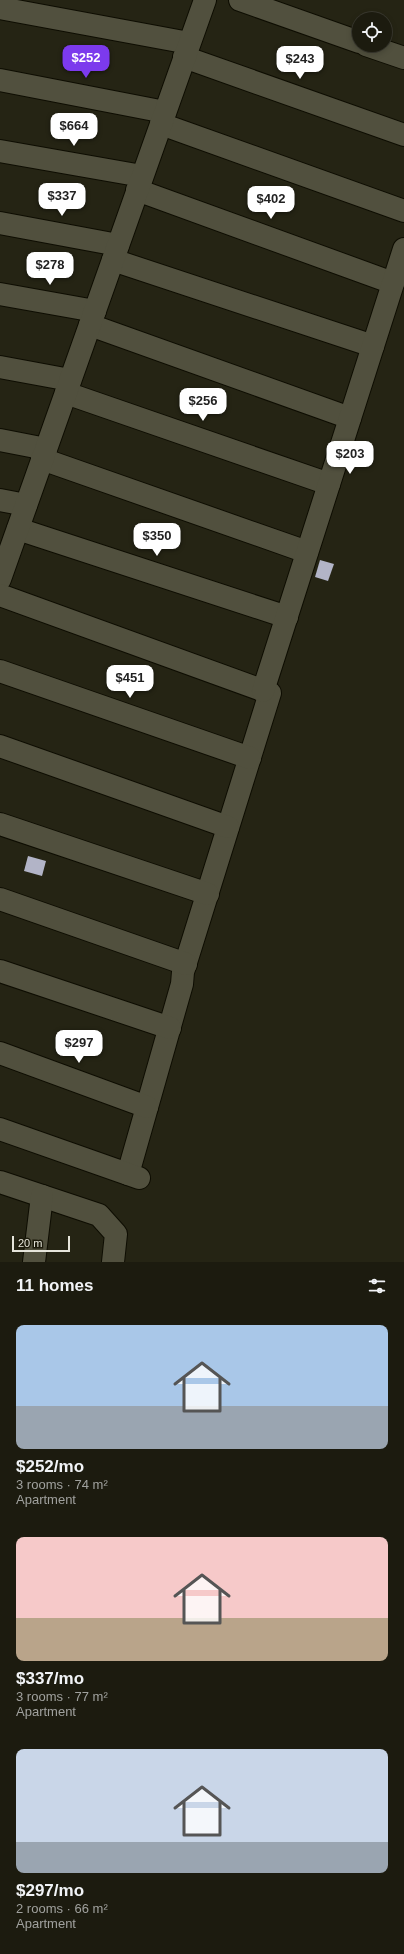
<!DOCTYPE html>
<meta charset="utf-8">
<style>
body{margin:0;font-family:Helvetica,sans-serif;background:#29281d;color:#f1f3f6;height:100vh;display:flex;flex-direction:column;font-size:15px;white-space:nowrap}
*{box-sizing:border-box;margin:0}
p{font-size:13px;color:#a0a19e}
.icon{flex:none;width:22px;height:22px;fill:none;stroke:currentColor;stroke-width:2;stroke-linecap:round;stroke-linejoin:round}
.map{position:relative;height:1262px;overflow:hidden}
.side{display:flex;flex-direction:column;background:#1c1b0f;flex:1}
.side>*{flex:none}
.controls{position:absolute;left:352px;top:12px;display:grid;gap:8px}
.controls a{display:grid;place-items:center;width:40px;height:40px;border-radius:50%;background:#1c1b0f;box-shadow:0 2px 6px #0003,0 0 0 1px #3a392f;font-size:20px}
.scale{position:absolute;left:12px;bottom:10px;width:58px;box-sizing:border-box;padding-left:4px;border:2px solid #e6e5db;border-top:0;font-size:11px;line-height:14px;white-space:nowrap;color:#e6e5db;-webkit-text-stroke:3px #1c1a0b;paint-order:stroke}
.price{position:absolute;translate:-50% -34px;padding:0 9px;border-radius:8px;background:#fff;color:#222;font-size:13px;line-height:26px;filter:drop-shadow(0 1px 2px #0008)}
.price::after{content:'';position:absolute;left:50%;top:24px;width:12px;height:9px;margin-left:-6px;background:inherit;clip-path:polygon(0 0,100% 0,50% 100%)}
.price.on{background:#7c3aed;color:#fff}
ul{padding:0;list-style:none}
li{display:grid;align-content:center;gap:8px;height:212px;padding:0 16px}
li span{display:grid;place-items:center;height:124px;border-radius:8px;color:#555}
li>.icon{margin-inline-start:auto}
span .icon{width:72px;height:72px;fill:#fffc;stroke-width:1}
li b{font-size:17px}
h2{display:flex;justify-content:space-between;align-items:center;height:48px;padding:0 16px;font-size:17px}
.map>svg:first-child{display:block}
</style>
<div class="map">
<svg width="404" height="1262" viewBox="0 0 404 1262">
<rect width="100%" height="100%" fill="#252414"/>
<!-- building -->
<g fill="#b2b4c7">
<path d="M320,560L334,564L328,581L315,577Z"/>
<path d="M28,856L46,861L42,876L24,871Z"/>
</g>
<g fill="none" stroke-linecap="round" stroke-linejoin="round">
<!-- minor casing -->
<g stroke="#0e0d02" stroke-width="24">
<g id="minor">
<path d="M240,0L359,42"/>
<path d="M0,8L189,43"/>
<path d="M366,45L404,58"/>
<path d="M184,57L404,135"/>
<path d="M0,80L165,112"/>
<path d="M161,124L404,211"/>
<path d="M0,151L142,176"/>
<path d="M137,190L393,283"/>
<path d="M0,223L118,245"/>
<path d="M113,260L373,346"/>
<path d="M0,294L95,311"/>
<path d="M90,325L350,418"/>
<path d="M0,367L70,380"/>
<path d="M66,393L329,484"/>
<path d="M0,440L46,449"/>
<path d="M42,459L307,552"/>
<path d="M0,500L26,505"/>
<path d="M18,529L287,617"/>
<path d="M0,579L205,0"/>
<path d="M0,595L270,693L183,972L182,984L128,1174"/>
<path d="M0,671L250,758"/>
<path d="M263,691L404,249"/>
<path d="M0,746L228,827"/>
<path d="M0,824L208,894"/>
<path d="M0,899L186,964"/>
<path d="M0,971L170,1028"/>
<path d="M0,1053L147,1107"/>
<path d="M0,1129L139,1178"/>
<path d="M0,1182L99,1215L116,1234L113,1262"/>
<path d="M34,1262L42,1196"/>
</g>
</g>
<!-- minor -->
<use href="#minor" stroke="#51503e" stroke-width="22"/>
</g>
</svg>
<div class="controls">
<a><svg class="icon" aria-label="locate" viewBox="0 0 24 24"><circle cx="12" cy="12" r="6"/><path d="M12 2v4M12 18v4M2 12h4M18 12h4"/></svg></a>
</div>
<div class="scale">20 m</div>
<b class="price on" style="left:86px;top:79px">$252</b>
<b class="price" style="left:300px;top:80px">$243</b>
<b class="price" style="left:74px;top:147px">$664</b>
<b class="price" style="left:62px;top:217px">$337</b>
<b class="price" style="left:271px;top:220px">$402</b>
<b class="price" style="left:50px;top:286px">$278</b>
<b class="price" style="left:203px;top:422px">$256</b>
<b class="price" style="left:350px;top:475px">$203</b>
<b class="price" style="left:157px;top:557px">$350</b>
<b class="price" style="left:130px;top:699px">$451</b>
<b class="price" style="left:79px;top:1064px">$297</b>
</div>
<section class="side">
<h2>11 homes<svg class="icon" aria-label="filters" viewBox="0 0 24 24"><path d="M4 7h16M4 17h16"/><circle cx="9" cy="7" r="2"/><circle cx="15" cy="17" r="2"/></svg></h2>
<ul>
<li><span style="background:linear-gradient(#a9c7e8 65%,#9aa5b1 0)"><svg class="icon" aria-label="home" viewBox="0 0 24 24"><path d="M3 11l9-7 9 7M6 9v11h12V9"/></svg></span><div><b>$252/mo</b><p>3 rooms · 74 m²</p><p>Apartment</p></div></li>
<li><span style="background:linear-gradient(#f6c9c9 65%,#b9a48a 0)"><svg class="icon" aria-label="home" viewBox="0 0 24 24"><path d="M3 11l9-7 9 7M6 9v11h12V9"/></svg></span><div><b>$337/mo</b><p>3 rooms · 77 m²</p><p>Apartment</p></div></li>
<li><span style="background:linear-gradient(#c9d6e8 75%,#9aa5b1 0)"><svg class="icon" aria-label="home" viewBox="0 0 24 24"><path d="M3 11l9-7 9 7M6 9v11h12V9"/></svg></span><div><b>$297/mo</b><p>2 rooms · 66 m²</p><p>Apartment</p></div></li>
</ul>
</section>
